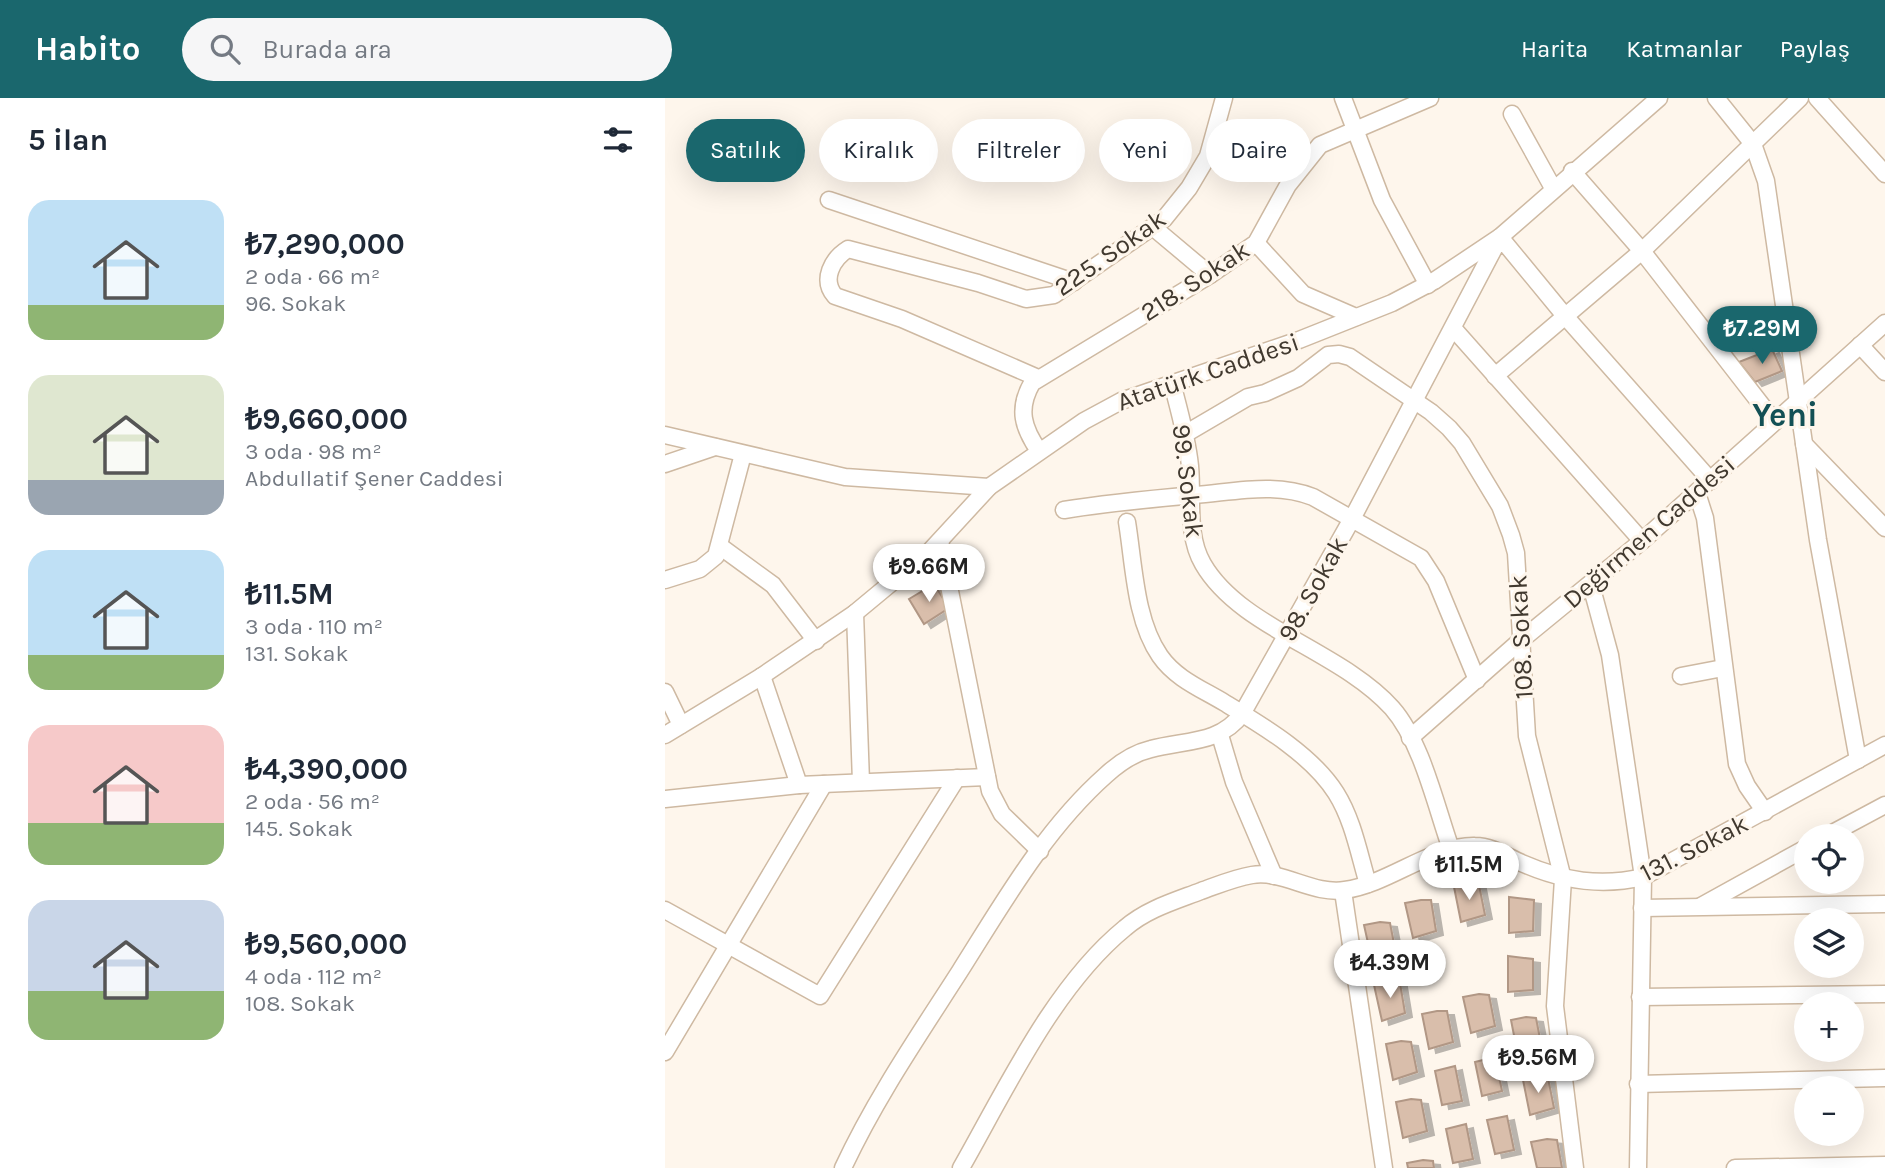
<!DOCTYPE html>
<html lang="tr">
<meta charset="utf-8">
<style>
body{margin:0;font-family:Karla,sans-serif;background:#f6f6f7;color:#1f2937;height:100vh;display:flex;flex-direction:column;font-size:26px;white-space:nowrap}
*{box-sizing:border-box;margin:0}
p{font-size:23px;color:#747a83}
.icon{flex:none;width:38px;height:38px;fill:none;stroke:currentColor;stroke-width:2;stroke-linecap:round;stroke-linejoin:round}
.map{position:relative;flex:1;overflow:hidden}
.sheet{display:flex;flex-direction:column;background:#fff;width:665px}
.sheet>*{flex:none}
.banner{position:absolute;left:21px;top:21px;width:665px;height:63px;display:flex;gap:14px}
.tools{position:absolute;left:1129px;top:726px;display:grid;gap:14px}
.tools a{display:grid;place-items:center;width:70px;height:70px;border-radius:50%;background:#fff;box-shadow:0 7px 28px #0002;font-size:35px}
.price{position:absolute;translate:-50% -60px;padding:0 16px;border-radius:24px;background:#fff;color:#222;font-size:23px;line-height:46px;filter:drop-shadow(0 2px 4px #0008)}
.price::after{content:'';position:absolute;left:50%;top:42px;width:21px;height:16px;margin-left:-10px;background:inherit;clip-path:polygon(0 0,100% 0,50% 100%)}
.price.selected{background:#1a676d;color:#fff}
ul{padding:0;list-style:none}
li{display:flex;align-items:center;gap:21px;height:175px;padding:0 28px}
li span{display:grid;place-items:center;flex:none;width:196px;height:140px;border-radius:21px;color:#555}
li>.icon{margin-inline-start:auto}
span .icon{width:84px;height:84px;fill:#fffc;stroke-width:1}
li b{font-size:30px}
h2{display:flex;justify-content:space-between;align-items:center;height:84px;padding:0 28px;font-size:30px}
.tag{padding:0 24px;border-radius:32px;background:#fff;box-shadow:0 7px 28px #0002;font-size:24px;line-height:63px}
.tag.selected{background:#1a676d;color:#fff}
header{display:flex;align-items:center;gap:42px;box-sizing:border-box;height:98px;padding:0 35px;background:#1a676d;color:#fff}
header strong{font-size:33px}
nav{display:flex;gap:38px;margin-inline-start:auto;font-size:24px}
.search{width:490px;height:63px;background:#f6f6f7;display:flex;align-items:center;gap:18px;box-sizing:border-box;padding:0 24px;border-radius:38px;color:#747a83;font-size:26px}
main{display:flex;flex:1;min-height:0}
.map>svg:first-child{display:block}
</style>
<header>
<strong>Habito</strong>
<div class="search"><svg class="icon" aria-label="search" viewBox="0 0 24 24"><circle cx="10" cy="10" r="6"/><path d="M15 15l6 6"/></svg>Burada ara</div>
<nav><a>Harita</a><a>Katmanlar</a><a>Paylaş</a></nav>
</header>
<main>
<section class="sheet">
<h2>5 ilan<svg class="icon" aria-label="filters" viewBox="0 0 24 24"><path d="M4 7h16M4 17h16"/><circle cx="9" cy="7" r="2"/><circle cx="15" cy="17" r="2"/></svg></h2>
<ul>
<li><span style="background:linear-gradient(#bfe0f5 75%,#8fb573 0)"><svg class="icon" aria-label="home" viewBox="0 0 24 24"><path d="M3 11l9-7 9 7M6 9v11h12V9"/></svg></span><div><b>₺7,290,000</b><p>2 oda · 66 m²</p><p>96. Sokak</p></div></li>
<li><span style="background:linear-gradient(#dfe7d0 75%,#9aa5b1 0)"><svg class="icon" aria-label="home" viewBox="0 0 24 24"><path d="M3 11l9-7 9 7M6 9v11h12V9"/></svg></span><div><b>₺9,660,000</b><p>3 oda · 98 m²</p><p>Abdullatif Şener Caddesi</p></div></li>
<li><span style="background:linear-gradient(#bfe0f5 75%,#8fb573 0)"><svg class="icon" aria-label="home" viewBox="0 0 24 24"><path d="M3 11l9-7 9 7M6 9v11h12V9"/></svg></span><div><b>₺11.5M</b><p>3 oda · 110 m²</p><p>131. Sokak</p></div></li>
<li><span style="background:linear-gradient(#f6c9c9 70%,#8fb573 0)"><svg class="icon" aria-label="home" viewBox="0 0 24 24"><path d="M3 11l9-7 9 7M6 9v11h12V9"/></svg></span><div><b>₺4,390,000</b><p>2 oda · 56 m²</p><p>145. Sokak</p></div></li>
<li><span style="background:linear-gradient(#c9d6e8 65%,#8fb573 0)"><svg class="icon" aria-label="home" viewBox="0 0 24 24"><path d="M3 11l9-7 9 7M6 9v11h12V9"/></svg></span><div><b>₺9,560,000</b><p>4 oda · 112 m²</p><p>108. Sokak</p></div></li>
</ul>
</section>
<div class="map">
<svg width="1220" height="1070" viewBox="0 0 1220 1070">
<defs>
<filter id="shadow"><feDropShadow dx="7" dy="4" stdDeviation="0" flood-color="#0004"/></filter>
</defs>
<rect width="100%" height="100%" fill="#fef6ec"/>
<!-- building -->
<g fill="#d9beab" stroke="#b19785" stroke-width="2" filter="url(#shadow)">
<path d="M1107,251L1117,273L1090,284L1074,264Z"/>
<path d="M269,486L284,510L259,526L244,501Z"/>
<path d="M804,786L814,787L820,817L796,824L789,789Z"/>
<path d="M844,799L869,802L868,833L844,835Z"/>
<path d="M756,802H766L771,833L748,840L740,805Z"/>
<path d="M715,824L725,825L731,856L707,863L699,827Z"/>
<path d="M843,858L868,861V892L843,894Z"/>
<path d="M725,884L735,885L740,915L717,923L709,887Z"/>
<path d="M814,896L824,897L830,928L806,935L798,899Z"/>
<path d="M772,913H782L788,944L764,951L757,916Z"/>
<path d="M861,919L871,920L877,951L853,958L846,922Z"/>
<path d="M736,943L746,944L752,974L728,982L721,946Z"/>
<path d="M830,959L837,993L817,998L810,964Z"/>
<path d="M790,968L797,1003L777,1007L770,973Z"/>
<path d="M873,979L883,980L889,1010L865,1017L858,982Z"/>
<path d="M746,1001L756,1002L762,1033L738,1040L731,1004Z"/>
<path d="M842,1018L849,1052L830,1056L822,1022Z"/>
<path d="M801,1026L808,1061L788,1065L781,1031Z"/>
<path d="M882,1041L892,1042L897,1070H872L866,1044Z"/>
<path d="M758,1062L768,1063L769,1070H743L742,1065Z"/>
</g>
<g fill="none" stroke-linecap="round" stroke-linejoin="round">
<!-- minor casing -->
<g stroke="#ceb9a2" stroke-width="19">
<g id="minor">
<path d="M678,0L717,102L763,187"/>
<path d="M1051,0L1088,46L1101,83L1153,442L1193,662"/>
<path d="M1152,0L1220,76"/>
<path d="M847,16L888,90"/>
<path d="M907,73L977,153L1109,323"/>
<path d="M164,102L409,184"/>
<path d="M489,130L545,177"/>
<path d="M591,145L638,196L691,219"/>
<path d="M788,230L977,443"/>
<path d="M1195,247L1220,274"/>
<path d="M830,278L977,153L1135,0"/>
<path d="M373,280L237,221L170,198C156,182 167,161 183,151L313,185L361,201L389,197L499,121L524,90L543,58L559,0"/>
<path d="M507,285C514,312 522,339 525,368C528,400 521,437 538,466C575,530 676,553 727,610C757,644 771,709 786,751"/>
<path d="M520,336L583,299L600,295L633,280L663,257L674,256L685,259L766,314L784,330L797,345L835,408L846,437L851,455L862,638L898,781L890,908L910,1070"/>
<path d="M0,337L180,379L324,389"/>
<path d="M1139,346L1220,430"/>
<path d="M374,353C358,330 352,311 367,285L545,177L591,145L623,87L655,47L765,0"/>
<path d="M0,366L50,349"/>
<path d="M1032,395L1040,420L1072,666L1082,688L1100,714"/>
<path d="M399,412C442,405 485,401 529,397C569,394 610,384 648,399L756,460L771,483L812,582"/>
<path d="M462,424C469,467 470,522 495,558C511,581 537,591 560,605C598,628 647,657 671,695C688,722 694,756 703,786"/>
<path d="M275,443L325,693L337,716L375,753"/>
<path d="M56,449L108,487L151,543"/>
<path d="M0,482L35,471L51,458L78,356"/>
<path d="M926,487L945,557L978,779L973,1070"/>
<path d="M190,515L196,684"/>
<path d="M97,578L134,687"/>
<path d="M1016,578L1058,570"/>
<path d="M0,594L16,627"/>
<path d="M0,637L97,578L190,515L266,452L324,389L419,323L456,303L634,242L727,205L769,183L835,139L994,0"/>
<path d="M555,637L569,684L609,778"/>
<path d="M745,640L855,543L977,443L1220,225"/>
<path d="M0,701L134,687L322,679"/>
<path d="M1162,738L1220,707"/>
<path d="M678,793L719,1070"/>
<path d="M1036,808L1141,750"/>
<path d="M977,810L1220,806"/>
<path d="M0,812L155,898L292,680"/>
<path d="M975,899L1220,896"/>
<path d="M0,954L159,686"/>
<path d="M973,986L1220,980"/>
<path d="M178,1070C210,1001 254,937 295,873C338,805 380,731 441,677C454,665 469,655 486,651C520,642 555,646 577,616L688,419L835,139L900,218L1046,383"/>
<path d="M296,1070C341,991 389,888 460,830C482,811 510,803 536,793C553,787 569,780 587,777C619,772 647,797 680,792C724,786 767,747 810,748C828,748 842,759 859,766C898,783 936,789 978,779L1220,647"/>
<path d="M1070,1070L1220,1067"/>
</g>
</g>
<!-- minor -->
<use href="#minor" stroke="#fff" stroke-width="16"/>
</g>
<g text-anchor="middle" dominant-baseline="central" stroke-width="6" stroke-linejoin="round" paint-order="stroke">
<!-- street labels -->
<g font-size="26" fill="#41392f" stroke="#fef6ec">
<text transform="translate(445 155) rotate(-35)">225. Sokak</text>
<text transform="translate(530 183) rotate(-33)">218. Sokak</text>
<text transform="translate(543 274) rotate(-19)">Atatürk Caddesi</text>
<text transform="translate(523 383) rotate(83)">99. Sokak</text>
<text transform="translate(984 434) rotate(-41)">Değirmen Caddesi</text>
<text transform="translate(648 491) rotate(-61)">98. Sokak</text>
<text transform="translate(856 539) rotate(-93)">108. Sokak</text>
<text transform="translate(1029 750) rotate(-27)">131. Sokak</text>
</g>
<!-- district labels -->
<g font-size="33" font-weight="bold" fill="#135055" stroke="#fef6ec">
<text x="1120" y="317">Yeni</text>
</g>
</g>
</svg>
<div class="tools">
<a><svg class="icon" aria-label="locate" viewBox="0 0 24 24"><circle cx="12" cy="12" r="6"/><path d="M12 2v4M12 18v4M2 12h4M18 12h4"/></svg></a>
<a><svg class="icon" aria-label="layers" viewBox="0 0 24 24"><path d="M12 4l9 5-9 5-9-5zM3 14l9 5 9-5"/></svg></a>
<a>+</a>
<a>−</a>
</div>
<b class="price selected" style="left:1097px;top:268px">₺7.29M</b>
<b class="price" style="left:264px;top:506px">₺9.66M</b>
<b class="price" style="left:804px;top:804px">₺11.5M</b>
<b class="price" style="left:725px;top:902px">₺4.39M</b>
<b class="price" style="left:873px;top:997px">₺9.56M</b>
<div class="banner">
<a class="tag selected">Satılık</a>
<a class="tag">Kiralık</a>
<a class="tag">Filtreler</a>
<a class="tag">Yeni</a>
<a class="tag">Daire</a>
</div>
</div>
</main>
